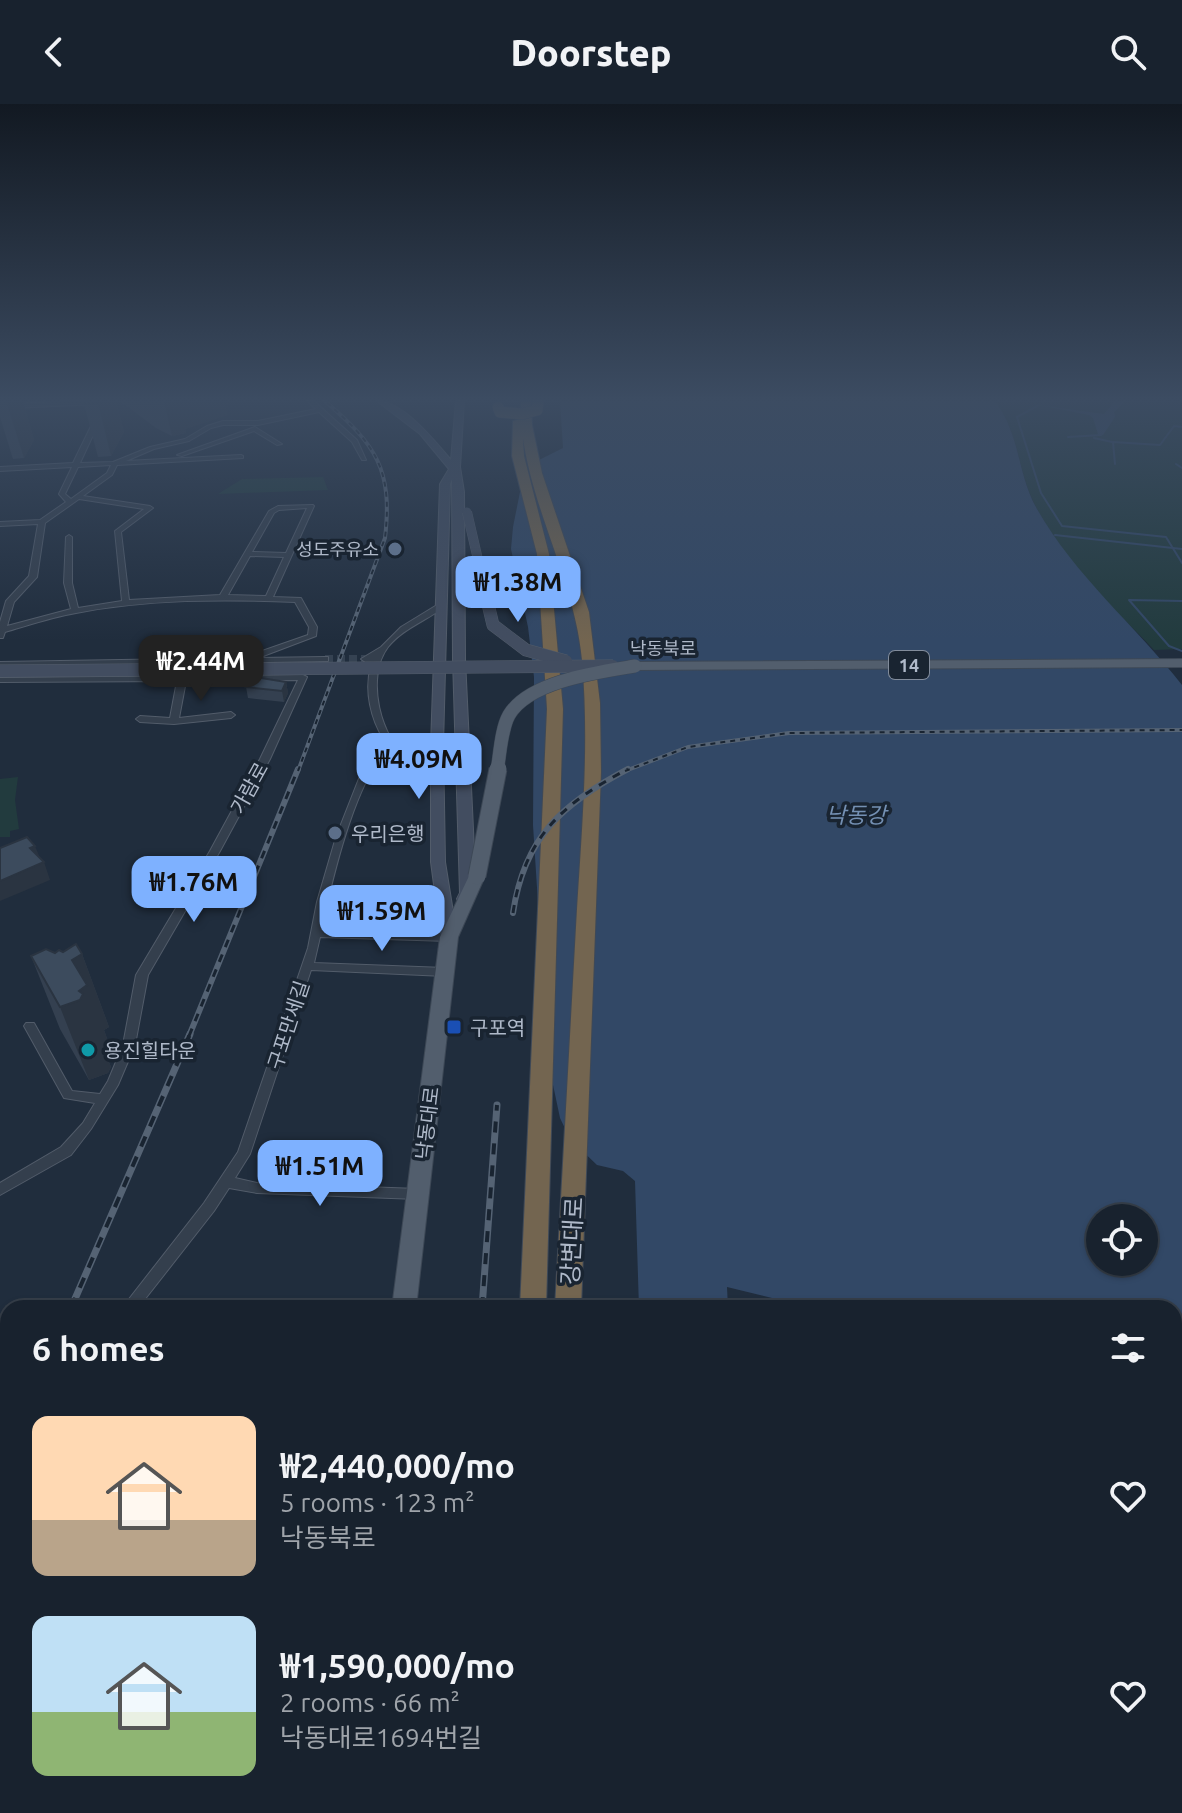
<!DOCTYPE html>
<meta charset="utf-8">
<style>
body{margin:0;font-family:Ubuntu,"Noto Sans KR",sans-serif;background:#252f3a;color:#f1f3f6;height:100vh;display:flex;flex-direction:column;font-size:30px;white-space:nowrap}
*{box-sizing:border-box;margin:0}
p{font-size:26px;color:#9fa4aa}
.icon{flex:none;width:44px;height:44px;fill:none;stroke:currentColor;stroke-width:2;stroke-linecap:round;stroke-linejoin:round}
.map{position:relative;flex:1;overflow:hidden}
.side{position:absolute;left:0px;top:1196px;width:1182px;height:514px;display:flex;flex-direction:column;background:#18222e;border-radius:24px 24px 0 0;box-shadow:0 2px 6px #0004,0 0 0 2px #363f4a}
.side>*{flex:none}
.controls{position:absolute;left:1086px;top:1100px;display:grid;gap:16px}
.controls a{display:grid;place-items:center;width:72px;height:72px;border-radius:50%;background:#18222e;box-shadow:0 2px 6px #0004,0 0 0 2px #363f4a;font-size:40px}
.price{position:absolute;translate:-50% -68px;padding:0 18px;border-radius:16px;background:#7eb1ff;color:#111;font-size:26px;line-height:52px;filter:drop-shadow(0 2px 4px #0008)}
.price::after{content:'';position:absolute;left:50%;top:48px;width:24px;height:18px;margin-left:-12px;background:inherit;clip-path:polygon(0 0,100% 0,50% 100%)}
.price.active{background:#222;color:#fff}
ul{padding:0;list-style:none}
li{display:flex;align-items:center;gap:24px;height:200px;padding:0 32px}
li span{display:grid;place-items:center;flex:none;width:224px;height:160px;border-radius:16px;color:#555}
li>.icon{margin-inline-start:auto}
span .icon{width:96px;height:96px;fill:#fffc;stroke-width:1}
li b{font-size:34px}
h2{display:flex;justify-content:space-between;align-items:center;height:96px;padding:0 32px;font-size:34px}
header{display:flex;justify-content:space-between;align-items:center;height:104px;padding:0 32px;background:#18222e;font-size:36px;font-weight:800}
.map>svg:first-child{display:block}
</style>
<header><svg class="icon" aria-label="back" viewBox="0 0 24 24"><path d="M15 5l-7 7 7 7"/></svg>Doorstep<svg class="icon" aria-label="search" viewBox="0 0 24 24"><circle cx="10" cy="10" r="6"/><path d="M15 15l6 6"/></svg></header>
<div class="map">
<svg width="1182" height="1709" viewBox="0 0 1182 1709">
<rect width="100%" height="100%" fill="#202d3d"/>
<!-- green -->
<g fill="#223b3e">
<path d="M995,297H1182V545L1154,546C1136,526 1116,509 1098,489C1079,470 1050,429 1037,405C1017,369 1021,332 995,297Z"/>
<path d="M323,373L328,386L218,390L242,375Z"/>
<path d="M18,673L15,696L19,725L10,727V733H0V675Z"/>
</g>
<!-- water -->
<g fill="#324866" fill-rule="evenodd">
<path d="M560,297H995C1021,332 1017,370 1037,405C1075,472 1135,521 1182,581V1709H1130L1125,1702H1174V1204H795L772,1194L727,1183L728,1204H639L635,1077L623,1067L597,1061L570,1035L560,1014L548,957L533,721L534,573L528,523L511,445L513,423L525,363L563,344ZM1100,1114H1144V1158H1100Z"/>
<path d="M1115,297H1125L1114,308L1115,313L1103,331L1098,330L1093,314L1089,311L1039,301L1104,310Z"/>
</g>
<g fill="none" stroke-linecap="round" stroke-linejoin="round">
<!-- stream -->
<g stroke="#324866" stroke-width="2">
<path d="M1039,301L1017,313L1041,389L1062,422L1166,433L1182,459"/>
<path d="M1068,333L1101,331"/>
<path d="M1094,334L1112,338"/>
<path d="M1115,360L1113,338L1160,341L1174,322L1182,323"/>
<path d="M1176,360L1182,364"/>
<path d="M1055,431L1182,445"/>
<path d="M1182,497L1129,496L1169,542L1182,547"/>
</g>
<!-- street-tunnel -->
<path stroke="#354252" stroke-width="8" stroke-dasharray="8 4" stroke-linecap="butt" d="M325,555H365"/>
<!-- street casing -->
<g stroke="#525c6a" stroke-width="2">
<g id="street">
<path d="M76,297L101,298L98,300L12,304L9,302L12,300Z"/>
<path d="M307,297H314L357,336L366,356H362L352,338L319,308L258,321H223L211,324L189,337L154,345L126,357L241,351L243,352V354L117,361L112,371L83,392L150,402L153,404L121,428L129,496L220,491L269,407L278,402L313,401L314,402L273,493L301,494L317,523L316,532L258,554L325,553H328V557L0,562V558L242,554L308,531L309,523L295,498C222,495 148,495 76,509C52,513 29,521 5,528L3,534H0V518L6,497L29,472L38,420L0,422V418L40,416L66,398L59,390L72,363L0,367V363L73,359L94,316L97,314L100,316L80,359L113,358L150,343L185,335L207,322L223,317H258L316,305ZM111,361L107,369L71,395L65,390L78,363ZM79,395L144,405L115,427L122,497L78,504L72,479V433L69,431L66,433L64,479L71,505L7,522L14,498L37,473L45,419ZM307,404L286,449L252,448L274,409L279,406ZM250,452L284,453L266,492L228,491Z"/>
<path d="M255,323L282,340L277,341L254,327L182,352L177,351Z"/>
<path d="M437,501L444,503C426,517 402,525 388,543C365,573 380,636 411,657C419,662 430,664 440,666L442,668L437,671C414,665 403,663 388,643C354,680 332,776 321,826L449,829L454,833L449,837L320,833L314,859L445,864L451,868L445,872L311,866L250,1050L235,1074L257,1079L418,1085L423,1086L425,1090L423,1094L418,1095L257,1089L229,1084L214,1107L138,1204H122L204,1099L238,1048L308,844L317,798L336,733L360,672L372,650L384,636C371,615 364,587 371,562L361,555L381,543L401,523Z"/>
<path d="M303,571L307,573L270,655L220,747L148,871L135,941L118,981L91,1025L71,1051L0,1091V1079L61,1043L83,1019L95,999L64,994L24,922L26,919H34L72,987L100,990L108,977L123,941L136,871L210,747L260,655L298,576L186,577L179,614L231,608L235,611L231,614L174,620L140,618L136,615L140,612L170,614L177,577L0,578V574Z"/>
<path d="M8,1405V1434L6,1439L0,1441V1412L2,1407Z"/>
<path d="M8,1699V1702H138L134,1709H0V1701Z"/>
</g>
</g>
<!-- secondary casing -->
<g stroke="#525c6a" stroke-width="2">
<path id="secondary" d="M377,297C403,297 435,337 451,356L456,297H464L460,363L464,388L465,555L476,789L470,798H460L457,795L460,789L453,555L452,375L450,380L443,641L445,758L457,833L449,838L441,833L431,758V641L440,380L449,365L420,330Z"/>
</g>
<!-- primary casing -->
<g stroke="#3d4856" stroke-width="2">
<g id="primary">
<path d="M1182,555V563L635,566L628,562L635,558Z"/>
<path d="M477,767L485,772L458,833L416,1204H392L440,833L469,772Z"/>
<path d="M311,1702H343L341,1709H309Z"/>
</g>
</g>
<!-- highway casing -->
<g stroke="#3f4957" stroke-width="2">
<g id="highway">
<path d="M521,297H531L532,321L542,369L589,508L600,599L601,668L581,1204H555C562,1077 569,950 576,823C581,734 590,645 582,556C575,479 534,411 523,334L524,352L549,450L563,605L546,1204H520L547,605L537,450L512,352L513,317L521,315Z"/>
<rect x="496" y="1702" width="36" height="7"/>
<rect x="534" y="1702" width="36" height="7"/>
</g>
</g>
<!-- street -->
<use href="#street" fill="#343f4d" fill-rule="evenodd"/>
<!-- secondary -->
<use href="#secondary" fill="#424d60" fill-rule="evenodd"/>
<!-- primary -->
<use href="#primary" fill="#525e6d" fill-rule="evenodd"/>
<!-- highway -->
<use href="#highway" fill="#736550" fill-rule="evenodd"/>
<!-- rail-far3 casing -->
<g stroke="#556374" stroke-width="4">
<g id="rail-far3">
<path d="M298,667L385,434C393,365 376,341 325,297"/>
<path d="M625,667L688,643L789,629L1182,626"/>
</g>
</g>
<!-- rail-far2 casing -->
<g stroke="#556374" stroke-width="6">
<g id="rail-far2">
<path d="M513,809C524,733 563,699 628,665"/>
<path d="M189,932L298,665"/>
</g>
</g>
<!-- rail-far1 casing -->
<g stroke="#556374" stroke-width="7">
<g id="rail-far1">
<path d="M71,1204L190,930"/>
<path d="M482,1204L497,1001"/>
</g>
</g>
<!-- rail casing -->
<g stroke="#556374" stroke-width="8">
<g id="rail">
<path d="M0,1386L8,1367"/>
<path d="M0,1408L8,1388"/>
<path d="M439,1709L440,1702"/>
<path d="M455,1709L456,1702"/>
</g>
</g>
<!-- rail-far3 -->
<use href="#rail-far3" stroke="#192431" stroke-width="2" stroke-dasharray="5" stroke-linecap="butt"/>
<!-- rail-far2 -->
<use href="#rail-far2" stroke="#192431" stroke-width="3" stroke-dasharray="8" stroke-linecap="butt"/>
<!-- rail-far1 -->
<use href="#rail-far1" stroke="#192431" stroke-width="4" stroke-dasharray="11" stroke-linecap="butt"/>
<!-- rail -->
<use href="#rail" stroke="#192431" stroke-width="5" stroke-dasharray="14" stroke-linecap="butt"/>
<!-- secondary-bridge-far1 casing -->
<g stroke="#525c6a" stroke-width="10" stroke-linecap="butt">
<path id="secondary-bridge-far1" d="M467,408L479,460"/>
</g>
<!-- secondary-bridge casing -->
<g stroke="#525c6a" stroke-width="13" stroke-linecap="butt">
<g id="secondary-bridge">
<path d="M478,458L493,521L526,546L566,557"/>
<path d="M0,567L613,562"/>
</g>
</g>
<!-- primary-bridge-far1 casing -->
<g stroke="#3d4856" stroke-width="14" stroke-linecap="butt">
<path id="primary-bridge-far1" d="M497,667C500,651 501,625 509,611C529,577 599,568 635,562"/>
</g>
<!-- primary-bridge casing -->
<g stroke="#3d4856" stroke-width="19" stroke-linecap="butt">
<path id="primary-bridge" d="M477,772L498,665"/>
</g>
<!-- highway-bridge casing -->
<g stroke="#3f4957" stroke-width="12" stroke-linecap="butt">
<path id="highway-bridge" d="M498,303L500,308L522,310L537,306L538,298"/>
</g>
<!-- secondary-bridge-far1 -->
<use href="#secondary-bridge-far1" stroke="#424d60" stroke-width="9"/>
<!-- secondary-bridge -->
<use href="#secondary-bridge" stroke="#424d60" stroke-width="12"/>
<!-- primary-bridge-far1 -->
<use href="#primary-bridge-far1" stroke="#525e6d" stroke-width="13"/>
<!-- primary-bridge -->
<use href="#primary-bridge" stroke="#525e6d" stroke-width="17"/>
<!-- highway-bridge -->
<use href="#highway-bridge" stroke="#736550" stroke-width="11"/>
</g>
<!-- wall -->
<g fill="#344050">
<path d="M0,297H23L34,336L24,354L13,355L0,313Z"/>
<path d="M116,297L124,328L111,352L98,353L84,300Z"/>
<path d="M120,297H233L234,298L225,300L227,311L185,325L186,329L172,332L156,324Z"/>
<path d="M286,578L288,589L284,598L248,594L246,583Z"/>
<path d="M63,848L82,850L109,923L104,926L114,954L109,958L111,963L108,969L89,976L60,925L31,852Z"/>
</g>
<!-- shaded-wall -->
<g fill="#2a3441">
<path d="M6,297H23L34,336L24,354Z"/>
<path d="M99,297H116L124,328L111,352L98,299Z"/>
<path d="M164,297H233L234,298L225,300L227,311L185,325L186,329L172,332Z"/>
<path d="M286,578L288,589L284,598L282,587Z"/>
<path d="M35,742L42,759L30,744Z"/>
<path d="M44,758L50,776L0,797V777Z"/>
<path d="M82,850L109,923L104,926L114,954L109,958L111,963L108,969L89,976L60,903L72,856Z"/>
</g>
<!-- building -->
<g fill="#3c4b5d" stroke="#2a3441" stroke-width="2">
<path d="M85,297H99L98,299L84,300Z"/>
<path d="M255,573L286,578L282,587L246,583Z"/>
<path d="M27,733L35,742L30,744L44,758L0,777V744Z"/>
<path d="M76,840L82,850L72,856L87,881L79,887L83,890L80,896L60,903L31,852L46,845L55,849L59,846L63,848Z"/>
</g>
<!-- sky -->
<linearGradient id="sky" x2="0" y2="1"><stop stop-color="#121922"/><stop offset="0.55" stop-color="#3c4c62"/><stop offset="1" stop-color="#3c4c62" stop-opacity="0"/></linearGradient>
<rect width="1182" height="537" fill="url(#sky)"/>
<!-- markers -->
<g fill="#5c6f8a" stroke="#192431" stroke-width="3">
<circle cx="395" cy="445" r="8"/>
<circle cx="335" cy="729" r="8"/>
</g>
<rect fill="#1a4fb4" stroke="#192431" stroke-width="3" x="446" y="915" width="16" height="16" rx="4"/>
<circle fill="#0f9aa8" stroke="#192431" stroke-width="3" cx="88" cy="946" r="8"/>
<g text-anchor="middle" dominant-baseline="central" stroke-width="7" stroke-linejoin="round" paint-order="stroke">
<!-- far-poi labels -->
<g font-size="18" fill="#afb9c9" stroke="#192431" text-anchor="end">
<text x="379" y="445">성도주유소</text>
</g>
<!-- far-street labels -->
<g font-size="18" fill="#afb9c9" stroke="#192431">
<text x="663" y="544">낙동북로</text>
</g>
<!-- shield labels -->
<rect fill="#192431" stroke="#828c9b" stroke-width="2" x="889" y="547" width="40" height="28" rx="6"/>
<g font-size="18" font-weight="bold" fill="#afb9c9">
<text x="909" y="561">14</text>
</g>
<!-- street labels -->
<g font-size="20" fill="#afb9c9" stroke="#192431">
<text transform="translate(249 684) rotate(-61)">가람로</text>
<text transform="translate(288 921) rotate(-72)">구포만세길</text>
<text transform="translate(427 1019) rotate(-83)">낙동대로</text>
</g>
<!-- poi labels -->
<g font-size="20" fill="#afb9c9" stroke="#192431" text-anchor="start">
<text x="351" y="729">우리은행</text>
<text x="470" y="923">구포역</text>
<text x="104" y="946">용진힐타운</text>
</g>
<!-- water labels -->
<g font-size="22" font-style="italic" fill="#7490b3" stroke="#192431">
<text x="856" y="710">낙동강</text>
</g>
<!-- near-street labels -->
<g font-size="24" fill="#afb9c9" stroke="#192431">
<text transform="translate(572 1137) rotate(-87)">강변대로</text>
</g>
</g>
</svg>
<div class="controls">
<a><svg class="icon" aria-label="locate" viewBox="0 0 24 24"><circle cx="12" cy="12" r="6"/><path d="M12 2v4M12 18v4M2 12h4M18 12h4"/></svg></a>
</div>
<b class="price" style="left:518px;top:520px">₩1.38M</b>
<b class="price active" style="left:201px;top:599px">₩2.44M</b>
<b class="price" style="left:419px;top:697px">₩4.09M</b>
<b class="price" style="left:194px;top:820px">₩1.76M</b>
<b class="price" style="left:382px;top:849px">₩1.59M</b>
<b class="price" style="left:320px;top:1104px">₩1.51M</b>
<section class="side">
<h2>6 homes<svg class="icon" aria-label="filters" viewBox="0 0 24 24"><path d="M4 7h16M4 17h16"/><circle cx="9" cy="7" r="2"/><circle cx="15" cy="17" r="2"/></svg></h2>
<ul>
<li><span style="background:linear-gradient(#ffd9b3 65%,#b9a48a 0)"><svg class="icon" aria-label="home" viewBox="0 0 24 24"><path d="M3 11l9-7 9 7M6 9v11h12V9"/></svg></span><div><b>₩2,440,000/mo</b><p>5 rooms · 123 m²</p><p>낙동북로</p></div><svg class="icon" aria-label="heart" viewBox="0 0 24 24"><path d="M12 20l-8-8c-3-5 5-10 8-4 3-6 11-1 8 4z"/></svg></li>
<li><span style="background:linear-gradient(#bfe0f5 60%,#8fb573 0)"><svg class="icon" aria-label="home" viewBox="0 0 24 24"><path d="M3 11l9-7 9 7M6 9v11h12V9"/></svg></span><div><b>₩1,590,000/mo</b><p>2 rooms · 66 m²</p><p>낙동대로1694번길</p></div><svg class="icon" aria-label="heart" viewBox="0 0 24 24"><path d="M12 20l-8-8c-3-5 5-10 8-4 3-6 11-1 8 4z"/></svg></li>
</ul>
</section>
</div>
